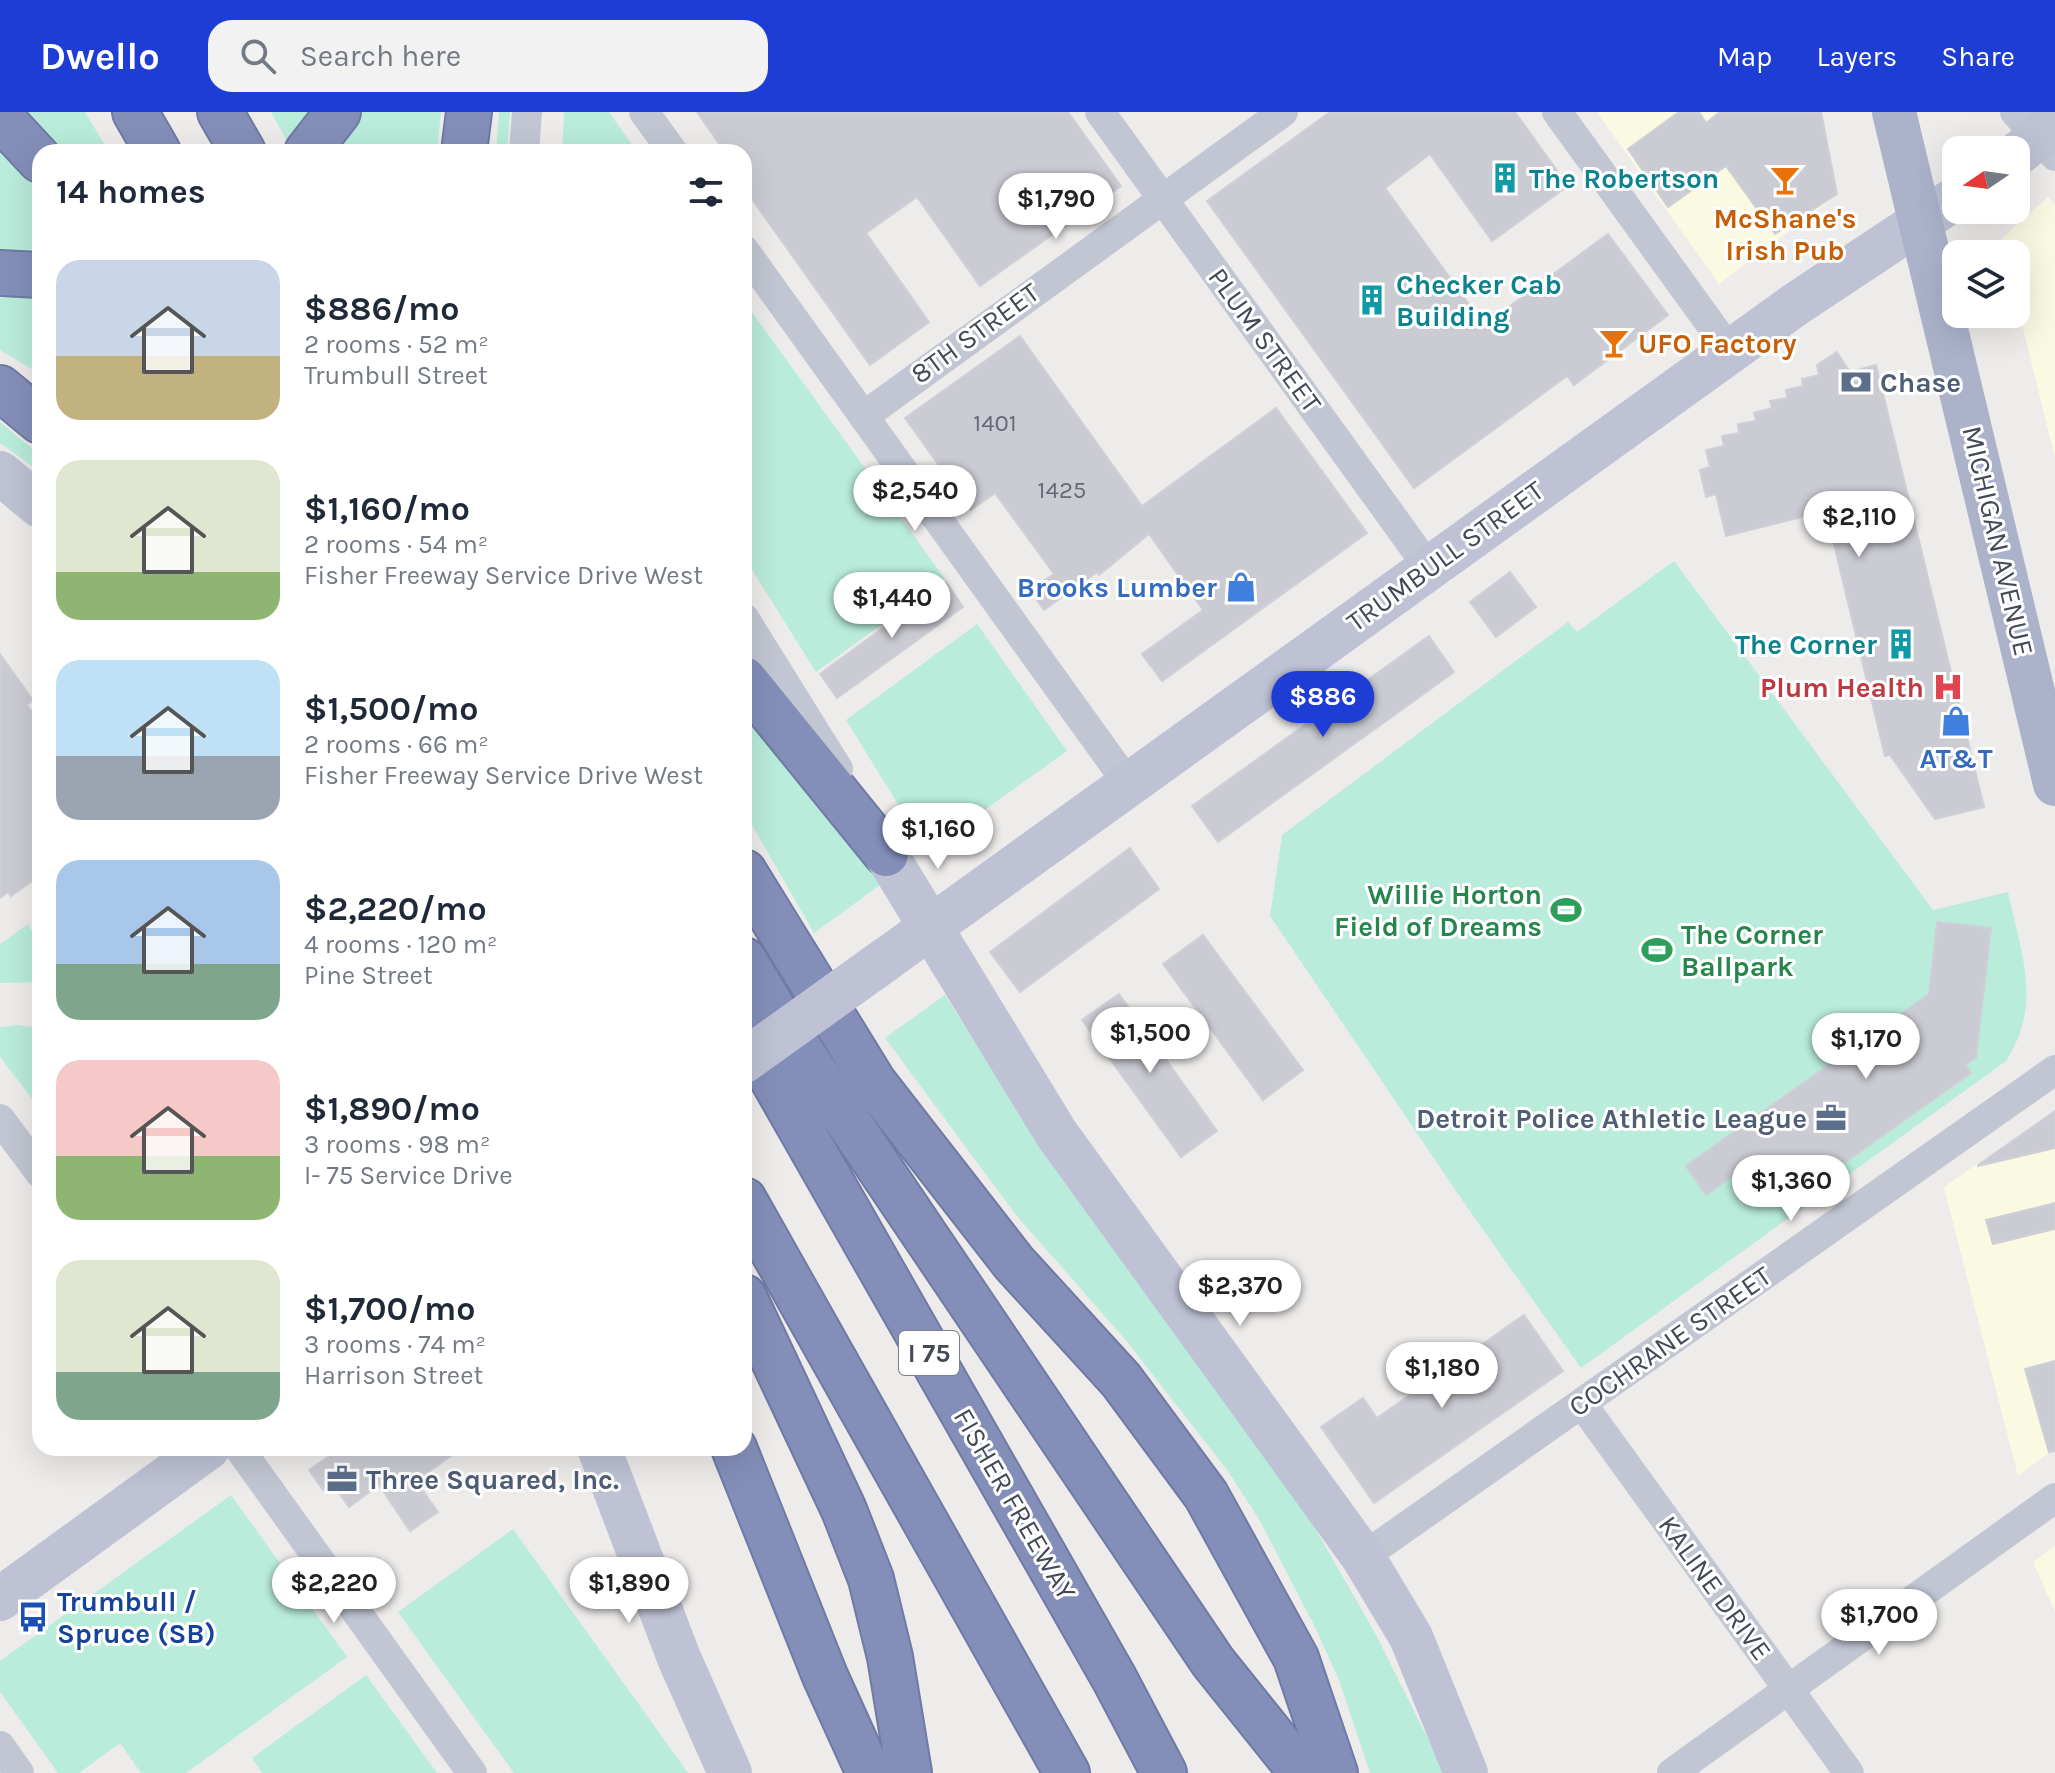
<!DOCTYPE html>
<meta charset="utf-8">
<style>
body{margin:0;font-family:Karla,sans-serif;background:#f2f2f3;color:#1f2937;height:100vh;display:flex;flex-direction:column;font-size:30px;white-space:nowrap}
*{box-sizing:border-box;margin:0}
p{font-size:26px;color:#747a83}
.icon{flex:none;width:44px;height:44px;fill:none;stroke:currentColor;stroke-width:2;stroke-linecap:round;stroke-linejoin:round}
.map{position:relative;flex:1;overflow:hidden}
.sheet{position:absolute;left:32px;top:32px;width:720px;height:1312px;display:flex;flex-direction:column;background:#fff;border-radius:24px;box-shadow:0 8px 32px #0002}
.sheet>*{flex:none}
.needle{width:52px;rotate:257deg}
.fabs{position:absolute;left:1942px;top:24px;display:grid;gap:16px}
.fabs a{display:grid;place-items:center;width:88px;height:88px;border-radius:16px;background:#fff;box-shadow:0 8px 32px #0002;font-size:40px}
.price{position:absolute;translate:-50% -68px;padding:0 18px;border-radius:28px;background:#fff;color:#222;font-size:26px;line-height:52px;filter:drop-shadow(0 2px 4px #0008)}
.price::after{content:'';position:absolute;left:50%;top:48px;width:24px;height:18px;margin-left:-12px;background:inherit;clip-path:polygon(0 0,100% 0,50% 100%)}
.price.current{background:#1e3dd4;color:#fff}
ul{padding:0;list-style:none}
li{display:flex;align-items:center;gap:24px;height:200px;padding:0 24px}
li span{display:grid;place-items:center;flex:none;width:224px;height:160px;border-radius:24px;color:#555}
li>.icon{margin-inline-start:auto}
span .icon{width:96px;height:96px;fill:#fffc;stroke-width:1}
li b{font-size:34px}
h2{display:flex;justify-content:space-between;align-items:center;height:96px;padding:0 24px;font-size:34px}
header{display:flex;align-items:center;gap:48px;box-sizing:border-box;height:112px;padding:0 40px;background:#1e3dd4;color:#fff}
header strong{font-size:38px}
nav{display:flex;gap:44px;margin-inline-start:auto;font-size:28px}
.search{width:560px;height:72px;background:#f2f2f3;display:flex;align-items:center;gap:20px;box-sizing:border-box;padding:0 28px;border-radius:24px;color:#747a83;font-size:30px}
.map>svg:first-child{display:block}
</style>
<header>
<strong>Dwello</strong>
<div class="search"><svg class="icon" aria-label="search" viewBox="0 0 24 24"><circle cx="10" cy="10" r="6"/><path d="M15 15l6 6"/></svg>Search here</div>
<nav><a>Map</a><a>Layers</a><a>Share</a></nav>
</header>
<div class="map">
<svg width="2055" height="1661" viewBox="0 0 2055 1661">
<rect width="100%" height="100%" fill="#eeeceb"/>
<!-- commercial -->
<g fill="#fafae3">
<path d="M1597,0H1821L1838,82L1719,172Z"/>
<path d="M2048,85L2055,93V346L2016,188V142H2005L2001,127Z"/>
<path d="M2055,998V1336L2018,1364L1944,1075Z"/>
<path d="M2055,1434V1500L2033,1450Z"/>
</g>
<!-- green -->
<g fill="#b9ecda">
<path d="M28,0H85L109,40H65Z"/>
<path d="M271,0H313L288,31Z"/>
<path d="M363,0H441L437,40H334Z"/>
<path d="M499,0H510L507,40H496Z"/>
<path d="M564,0H609L637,40H562Z"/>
<path d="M0,24L40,67V140L0,142Z"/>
<path d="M40,183V262L0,238V186Z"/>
<path d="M744,189L945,467L816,560L744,445Z"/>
<path d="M0,310L40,343V360L0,331Z"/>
<path d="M1674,449L1933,798L2008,780C2021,841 2043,892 2006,949L1581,1256L1467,1095L1270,804L1282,723L1564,513L1568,510L1577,520Z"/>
<path d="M977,512L1067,639L927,739L846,608Z"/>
<path d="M744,593L859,738L880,773L814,821L744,699Z"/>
<path d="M28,812L40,832V870L0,871V832Z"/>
<path d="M945,883L1019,999L1285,1364L1374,1519L1445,1661H1370L1339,1568L1315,1515L1260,1409L1228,1359L1124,1226L1016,1103L885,926Z"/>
<path d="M17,913L40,916V997L0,945V915Z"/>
<path d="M231,1383L347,1545L186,1661H141L120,1631L79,1661H58L0,1580V1549Z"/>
<path d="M513,1417L688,1661H514L398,1500Z"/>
<path d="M366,1563L437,1661H262L252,1646Z"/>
</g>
<!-- building -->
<g fill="#cbccd3" stroke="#cfcfd7" stroke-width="2">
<path d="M697,0H1068L1121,74L980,174L917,85L866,121L929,210L870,253L744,76V40H725Z"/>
<path d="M1330,0H1515L1568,74L1492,129L1430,42L1385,76L1484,213L1608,122L1668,203L1574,273L1567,264L1414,376L1207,89Z"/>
<path d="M1679,0H1699L1706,11L1720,0H1821L1837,82L1775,122L1726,54L1668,95L1628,37Z"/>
<path d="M1020,224L1142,394L1276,296L1367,421L1162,569L1142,542L1203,498L1149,422L1099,463L1097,460L1044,498L1030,478L1054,462L995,381L971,398L905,306Z"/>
<path d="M1837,240L1850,260L1876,253L1984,695L1935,707L1890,643L1885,644L1826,399L1726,424L1716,382L1706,385L1700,358L1710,355L1706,338L1724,334L1722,324L1739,321L1738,312L1756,309L1754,301L1772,296L1770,289L1787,286L1786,278L1803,274L1802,267L1819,263L1817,253Z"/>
<path d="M1510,460L1536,495L1496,525L1470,490Z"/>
<path d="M946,470L963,495L837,586L820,562Z"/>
<path d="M1429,524L1454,560L1218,730L1192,694Z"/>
<path d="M0,542L33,588L27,593L40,611V763L11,784L8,780L0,786Z"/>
<path d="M1130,736L1159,777L1020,880L990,840Z"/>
<path d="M1937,810L1991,816L1976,946L1965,953L1971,961L1783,1094L1752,1050L1706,1083L1686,1054L1929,882Z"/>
<path d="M1203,823L1303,958L1263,988L1163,852Z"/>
<path d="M1119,882L1217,1019L1181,1045L1082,908Z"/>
<path d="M2055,999V1036L1978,1054V1053Z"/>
<path d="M2055,1091V1117L1993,1132L1986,1108Z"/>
<path d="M1524,1203L1563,1259L1374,1391L1321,1315L1363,1286L1377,1306Z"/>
<path d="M2055,1249V1339L2049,1340L2025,1257Z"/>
<path d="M341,1336H462L416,1369L438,1400L410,1419L379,1373L349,1395L332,1371L323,1378L309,1358Z"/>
</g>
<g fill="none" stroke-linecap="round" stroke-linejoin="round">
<!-- highway casing -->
<g stroke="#6f7aa5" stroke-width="48">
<g id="highway">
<path d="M135,0L158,40"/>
<path d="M220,0L243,40"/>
<path d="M0,5L40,48"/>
<path d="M307,40L338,0"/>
<path d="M464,40L469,0"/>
<path d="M0,161L40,163"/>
<path d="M0,276L40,309"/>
<path d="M744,567L886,742"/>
<path d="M744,760L874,971L1014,1151L1121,1268L1206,1383L1296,1546L1335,1661"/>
<path d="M744,848L779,907L1213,1550L1302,1661"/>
<path d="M744,917L1114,1566L1164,1661"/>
<path d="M744,1088L1067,1661"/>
<path d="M744,1185L844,1398L871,1467L890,1545L909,1661"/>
<path d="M734,1336L825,1564L869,1661"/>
</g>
</g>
<!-- street -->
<g stroke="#c1c6d2" stroke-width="30">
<path d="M644,0L673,40"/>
<path d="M1100,0L1429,456"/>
<path d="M1557,0L1730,239"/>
<path d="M2015,0L2055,44"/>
<path d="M524,40L527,0"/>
<path d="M744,138L1129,673"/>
<path d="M864,304L1283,0"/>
<path d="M744,506L838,657"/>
<path d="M0,1007L40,1061"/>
<path d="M1582,1292L1849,1661"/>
<path d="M239,1336L472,1661"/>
<path d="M1363,1445L2055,958"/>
<path d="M0,1634L19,1661"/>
<path d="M1672,1661L2055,1386"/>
</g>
<!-- secondary -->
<g stroke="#bec2d4" stroke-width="44">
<path d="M2016,43L2055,12"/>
<path d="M0,361L40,394"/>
<path d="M886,742L1056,1021L1363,1445L1411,1525L1466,1661"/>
<path d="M885,848L1796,192L1956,86"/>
<path d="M599,1336L679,1546L730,1661"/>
<path d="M0,1487L208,1336"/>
</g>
<!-- primary -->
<path stroke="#abb2ca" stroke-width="44" d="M1894,0L2055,672"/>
<!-- highway -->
<use href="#highway" stroke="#848fb9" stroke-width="44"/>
<!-- secondary-bridge -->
<path stroke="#bec2d4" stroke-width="44" d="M744,949L885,848"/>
</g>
<!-- icons -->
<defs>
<g id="building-bare" transform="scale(2.4)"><path d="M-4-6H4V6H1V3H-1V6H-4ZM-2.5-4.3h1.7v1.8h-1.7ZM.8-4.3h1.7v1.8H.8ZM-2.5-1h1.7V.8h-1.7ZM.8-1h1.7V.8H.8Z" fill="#0f9aa8" stroke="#fff" stroke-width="2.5" paint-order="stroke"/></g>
<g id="bar-bare" transform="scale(2.4)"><path d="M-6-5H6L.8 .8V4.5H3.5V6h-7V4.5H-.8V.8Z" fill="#e8710a" stroke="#fff" stroke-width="2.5" paint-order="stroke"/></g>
<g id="bank-bare" transform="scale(2.4)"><path d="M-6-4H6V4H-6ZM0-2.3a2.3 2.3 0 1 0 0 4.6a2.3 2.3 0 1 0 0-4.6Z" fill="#5c6f8a" stroke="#fff" stroke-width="2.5" paint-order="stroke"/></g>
<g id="shop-bare" transform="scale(2.4)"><path d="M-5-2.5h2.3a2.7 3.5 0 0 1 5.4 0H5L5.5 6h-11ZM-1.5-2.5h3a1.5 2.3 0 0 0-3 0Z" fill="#3f7fe0" stroke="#fff" stroke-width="2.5" paint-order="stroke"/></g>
<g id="hospital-bare" transform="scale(2.4)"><path d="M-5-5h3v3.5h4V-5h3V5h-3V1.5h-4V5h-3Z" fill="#e0444e" stroke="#fff" stroke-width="2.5" paint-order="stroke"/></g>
<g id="stadium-bare" transform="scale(2.4)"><path d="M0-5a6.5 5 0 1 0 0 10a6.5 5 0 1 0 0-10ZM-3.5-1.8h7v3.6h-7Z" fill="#2e9e5b" stroke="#fff" stroke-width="2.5" paint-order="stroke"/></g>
<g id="office-bare" transform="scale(2.4)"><path d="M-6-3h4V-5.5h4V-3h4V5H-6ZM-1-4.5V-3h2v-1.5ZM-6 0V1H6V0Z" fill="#5c6f8a" stroke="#fff" stroke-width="2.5" paint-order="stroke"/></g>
<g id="bus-bare" transform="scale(2.4)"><path d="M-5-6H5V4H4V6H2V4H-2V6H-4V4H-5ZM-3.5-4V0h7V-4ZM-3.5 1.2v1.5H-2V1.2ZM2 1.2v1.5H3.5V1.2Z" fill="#1a4fb4" stroke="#fff" stroke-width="2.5" paint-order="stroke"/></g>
</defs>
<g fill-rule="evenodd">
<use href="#building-bare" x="1505" y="66"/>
<use href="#bar-bare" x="1785" y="68"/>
<use href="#building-bare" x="1372" y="188"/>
<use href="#bar-bare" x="1614" y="231"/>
<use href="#bank-bare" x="1856" y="270"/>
<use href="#shop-bare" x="1241" y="475"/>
<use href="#building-bare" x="1901" y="532"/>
<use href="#hospital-bare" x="1948" y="575"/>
<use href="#shop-bare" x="1956" y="609"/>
<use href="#stadium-bare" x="1566" y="798"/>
<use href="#stadium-bare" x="1657" y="838"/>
<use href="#office-bare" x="1831" y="1006"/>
<use href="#office-bare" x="342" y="1367"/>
<use href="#bus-bare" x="33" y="1505"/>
</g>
<g text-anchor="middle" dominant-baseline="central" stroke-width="6" stroke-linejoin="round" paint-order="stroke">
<!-- number labels -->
<g font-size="24" fill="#666a76">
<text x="995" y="311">1401</text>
<text x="1062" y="378">1425</text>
</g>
<!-- shield labels -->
<rect fill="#fff" stroke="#7c8089" stroke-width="2" x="899" y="1219" width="60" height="44" rx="6"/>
<g font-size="26" font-weight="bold" fill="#444957">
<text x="929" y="1241">I 75</text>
</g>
<!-- culture labels -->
<g font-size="28" font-weight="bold" fill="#0d838f" stroke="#fff" text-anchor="start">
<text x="1529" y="66">The Robertson</text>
<text x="1396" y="172">Checker Cab<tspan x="1396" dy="32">Building</tspan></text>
<text x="1877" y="532" text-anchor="end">The Corner</text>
</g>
<!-- food labels -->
<g font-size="28" font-weight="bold" fill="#c56008" stroke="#fff">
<text x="1785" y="106">McShane's<tspan x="1785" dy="32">Irish Pub</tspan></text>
<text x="1638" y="231" text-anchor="start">UFO Factory</text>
</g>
<!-- street labels -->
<g font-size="28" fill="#444957" stroke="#fff">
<text transform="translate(975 221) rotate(-36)">8TH STREET</text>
<text transform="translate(1265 228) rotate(54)">PLUM STREET</text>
<text transform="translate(1998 429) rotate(77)">MICHIGAN AVENUE</text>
<text transform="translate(1445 444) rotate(-36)">TRUMBULL STREET</text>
<text transform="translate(1670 1229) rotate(-35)">COCHRANE STREET</text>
<text transform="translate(1015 1392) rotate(60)">FISHER FREEWAY</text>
<text transform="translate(1715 1476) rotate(54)">KALINE DRIVE</text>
</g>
<!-- service labels -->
<g font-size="28" font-weight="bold" fill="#4e5e75" stroke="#fff" text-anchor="start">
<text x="1880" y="270">Chase</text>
<text x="1807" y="1006" text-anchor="end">Detroit Police Athletic League</text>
<text x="366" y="1367">Three Squared, Inc.</text>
</g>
<!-- shop labels -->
<g font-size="28" font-weight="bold" fill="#366cbe" stroke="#fff" text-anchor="end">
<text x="1217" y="475">Brooks Lumber</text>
<text x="1956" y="646" text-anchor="middle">AT&amp;T</text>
</g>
<!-- health labels -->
<g font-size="28" font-weight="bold" fill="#be3a42" stroke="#fff" text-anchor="end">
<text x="1924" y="575">Plum Health</text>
</g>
<!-- leisure labels -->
<g font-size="28" font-weight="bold" fill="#27864d" stroke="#fff" text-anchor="end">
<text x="1542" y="782">Willie Horton<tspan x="1542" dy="32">Field of Dreams</tspan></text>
<text x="1681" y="822" text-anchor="start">The Corner<tspan x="1681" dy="32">Ballpark</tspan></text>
</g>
<!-- transit labels -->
<g font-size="28" font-weight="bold" fill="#164399" stroke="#fff" text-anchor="start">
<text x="57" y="1489">Trumbull /<tspan x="57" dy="32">Spruce (SB)</tspan></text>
</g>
</g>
</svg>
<div class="fabs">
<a><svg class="needle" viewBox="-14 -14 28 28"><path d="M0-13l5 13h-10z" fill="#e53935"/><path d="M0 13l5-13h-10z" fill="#747a83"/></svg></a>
<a><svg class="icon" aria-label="layers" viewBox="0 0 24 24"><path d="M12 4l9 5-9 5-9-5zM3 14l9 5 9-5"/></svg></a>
</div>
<b class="price" style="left:1056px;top:129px">$1,790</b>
<b class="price" style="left:915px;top:421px">$2,540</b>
<b class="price" style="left:1859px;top:447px">$2,110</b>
<b class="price" style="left:892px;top:528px">$1,440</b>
<b class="price current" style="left:1323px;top:627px">$886</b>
<b class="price" style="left:938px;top:759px">$1,160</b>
<b class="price" style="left:1150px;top:963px">$1,500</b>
<b class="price" style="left:1866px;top:969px">$1,170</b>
<b class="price" style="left:1791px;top:1111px">$1,360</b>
<b class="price" style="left:1240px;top:1216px">$2,370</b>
<b class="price" style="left:1442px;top:1298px">$1,180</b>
<b class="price" style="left:334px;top:1513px">$2,220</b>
<b class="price" style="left:629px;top:1513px">$1,890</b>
<b class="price" style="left:1879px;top:1545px">$1,700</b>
<section class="sheet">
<h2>14 homes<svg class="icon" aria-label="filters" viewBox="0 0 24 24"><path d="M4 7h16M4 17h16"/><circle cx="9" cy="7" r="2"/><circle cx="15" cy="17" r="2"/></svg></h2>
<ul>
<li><span style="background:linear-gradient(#c9d6e8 60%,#c2b280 0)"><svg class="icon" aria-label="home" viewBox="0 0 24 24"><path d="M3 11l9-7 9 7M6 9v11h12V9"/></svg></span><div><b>$886/mo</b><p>2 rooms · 52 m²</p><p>Trumbull Street</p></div></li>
<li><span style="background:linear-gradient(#dfe7d0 70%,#8fb573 0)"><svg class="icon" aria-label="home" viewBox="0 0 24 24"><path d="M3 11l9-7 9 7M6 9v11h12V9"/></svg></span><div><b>$1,160/mo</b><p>2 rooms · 54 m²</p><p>Fisher Freeway Service Drive West</p></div></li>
<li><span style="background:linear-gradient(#bfe0f5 60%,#9aa5b1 0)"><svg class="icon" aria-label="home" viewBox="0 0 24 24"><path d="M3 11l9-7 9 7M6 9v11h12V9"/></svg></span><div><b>$1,500/mo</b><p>2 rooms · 66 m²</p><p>Fisher Freeway Service Drive West</p></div></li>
<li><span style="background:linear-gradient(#a9c7e8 65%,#7fa58c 0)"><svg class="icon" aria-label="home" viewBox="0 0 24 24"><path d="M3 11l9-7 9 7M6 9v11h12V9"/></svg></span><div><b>$2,220/mo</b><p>4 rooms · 120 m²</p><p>Pine Street</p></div></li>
<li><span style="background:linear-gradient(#f6c9c9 60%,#8fb573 0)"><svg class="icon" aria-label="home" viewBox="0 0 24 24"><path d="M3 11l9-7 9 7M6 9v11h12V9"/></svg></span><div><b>$1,890/mo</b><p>3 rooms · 98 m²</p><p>I- 75 Service Drive</p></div></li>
<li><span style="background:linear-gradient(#dfe7d0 70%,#7fa58c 0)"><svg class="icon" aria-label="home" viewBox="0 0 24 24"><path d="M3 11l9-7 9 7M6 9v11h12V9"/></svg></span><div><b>$1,700/mo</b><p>3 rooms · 74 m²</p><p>Harrison Street</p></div></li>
</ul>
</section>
</div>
